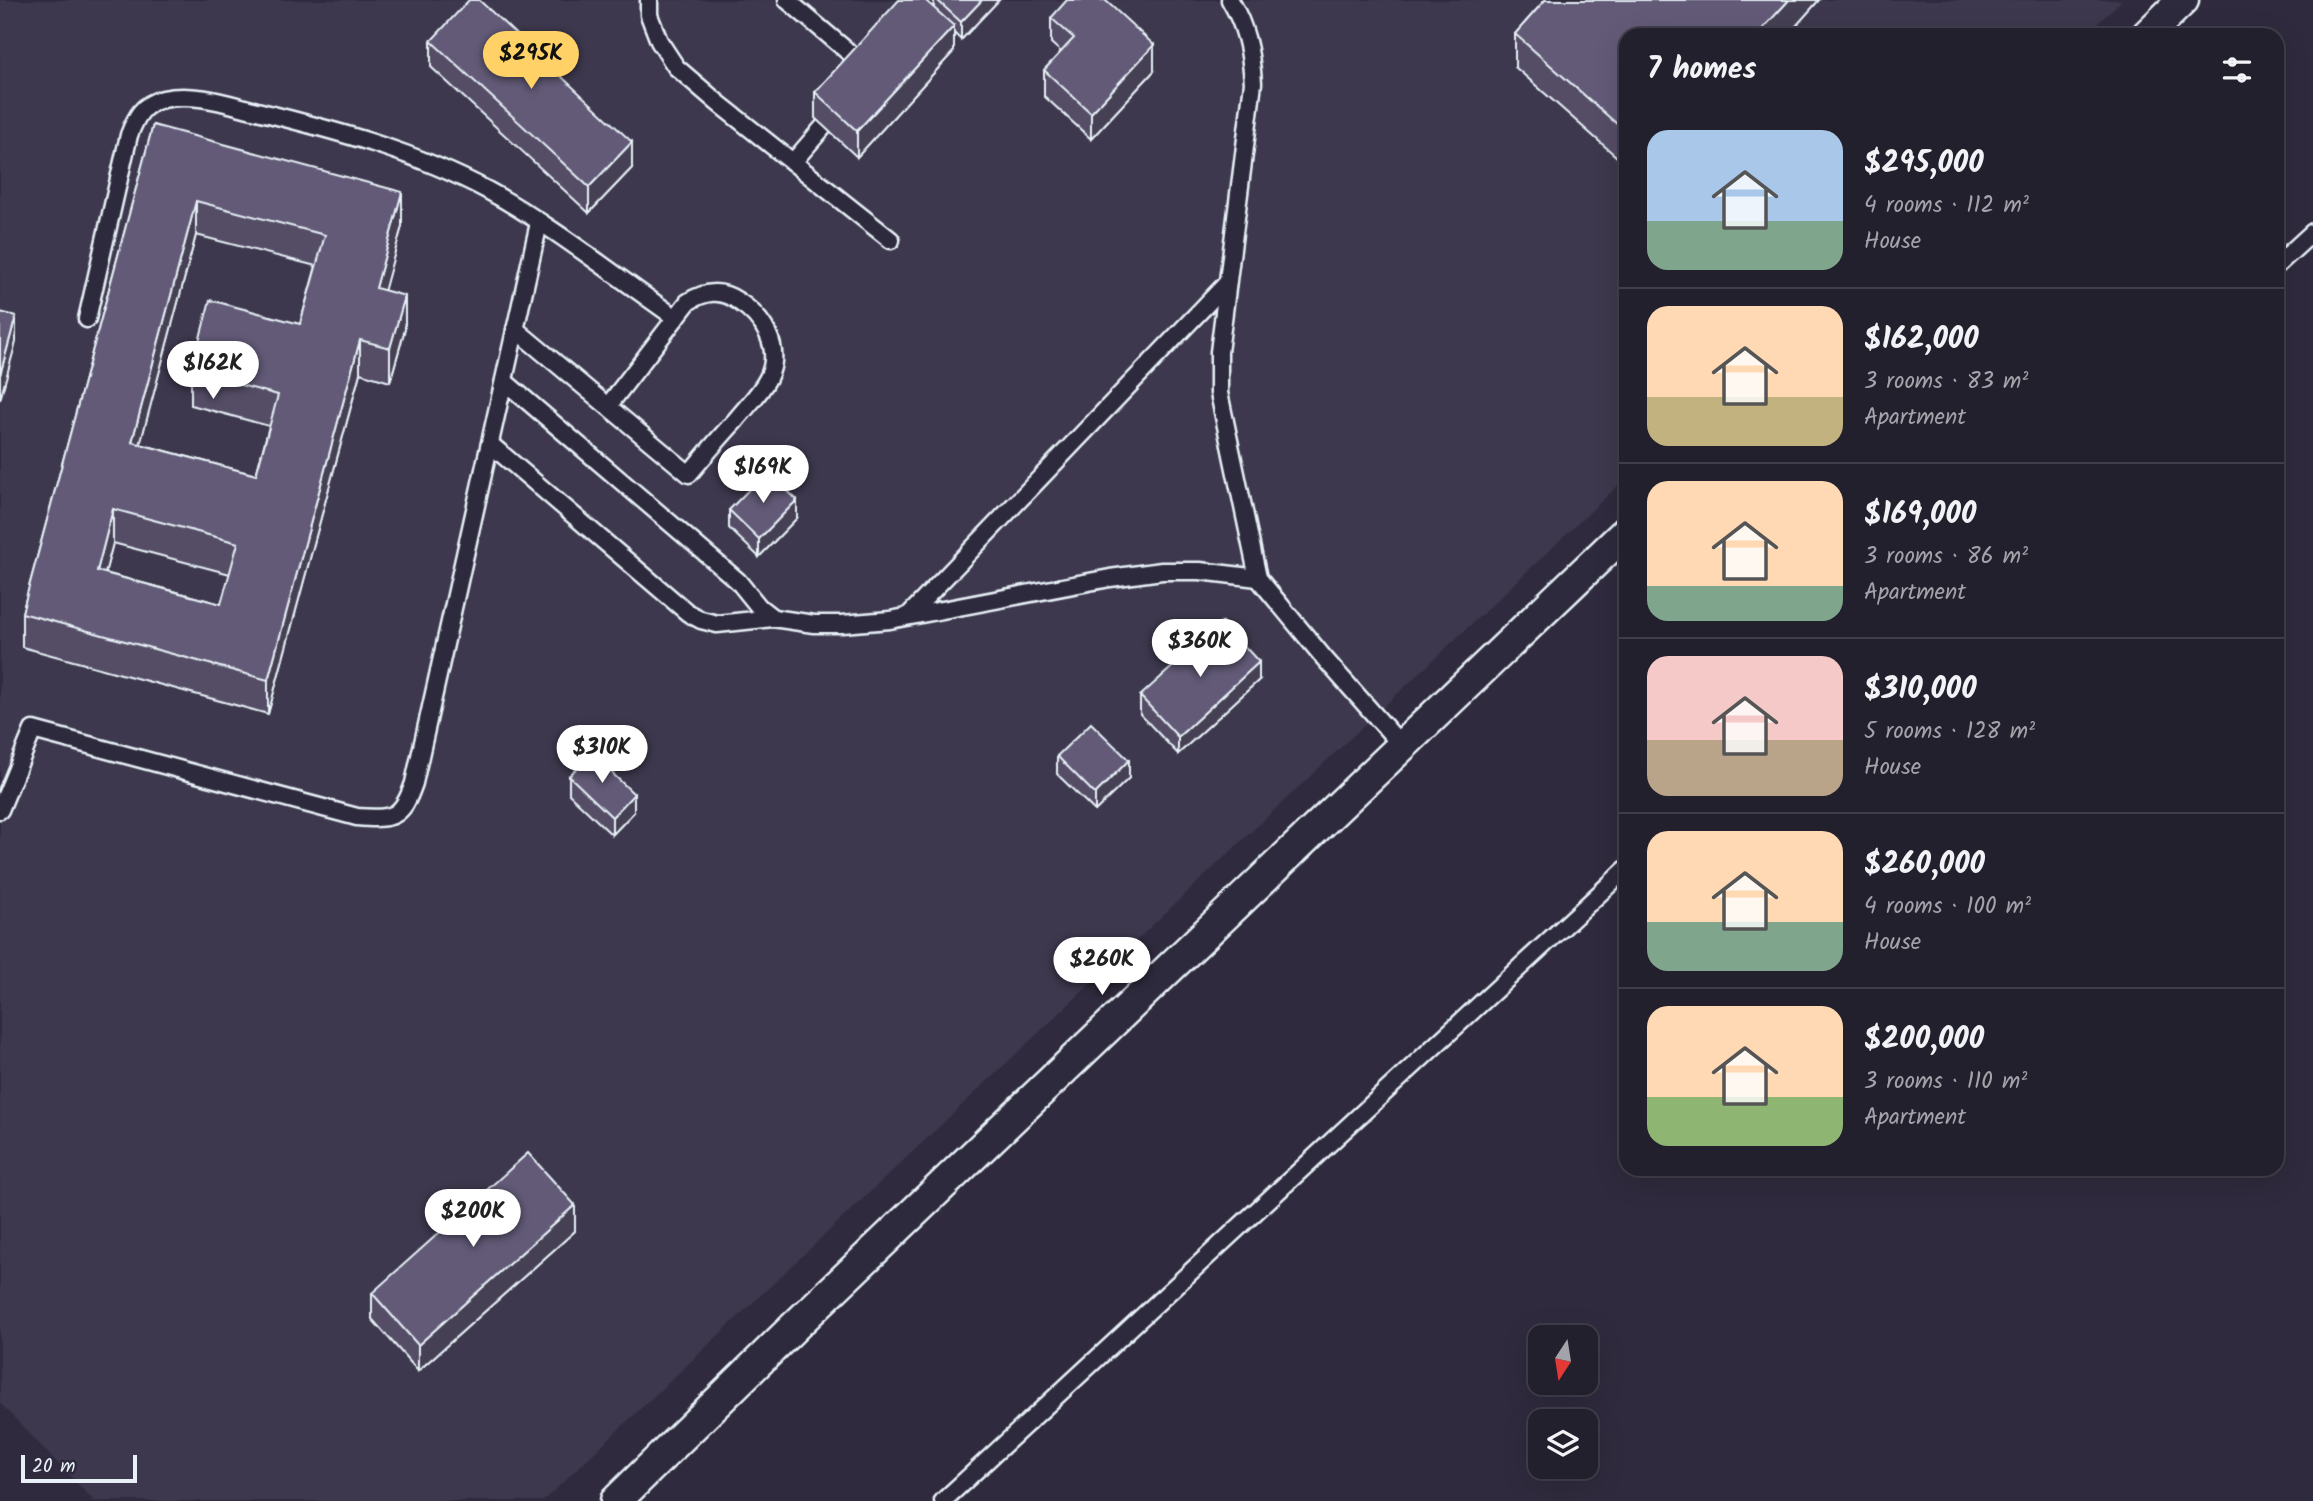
<!DOCTYPE html>
<meta charset="utf-8">
<style>
body{margin:0;font-family:Kalam,sans-serif;background:#2f2d3a;color:#f1f3f6;height:100vh;display:flex;flex-direction:column;font-size:26px;white-space:nowrap}
*{box-sizing:border-box;margin:0}
p{font-size:23px;color:#a3a3aa}
.icon{flex:none;width:38px;height:38px;fill:none;stroke:currentColor;stroke-width:2;stroke-linecap:round;stroke-linejoin:round}
.map{position:relative;flex:1;overflow:hidden}
.sheet{position:absolute;left:1619px;top:28px;width:665px;height:1148px;display:flex;flex-direction:column;background:#23202e;border-radius:21px;box-shadow:0 7px 28px #0002,0 0 0 2px #403e4a}
.sheet>*{flex:none}
.needle{width:46px;rotate:192deg}
.fabs{position:absolute;left:1528px;top:1325px;display:grid;gap:14px}
.fabs a{display:grid;place-items:center;width:70px;height:70px;border-radius:14px;background:#23202e;box-shadow:0 7px 28px #0002,0 0 0 2px #403e4a;font-size:35px}
.scale{position:absolute;left:21px;bottom:18px;width:116px;box-sizing:border-box;padding-left:7px;border:4px solid #e8f1f8;border-top:0;font-size:19px;line-height:24px;white-space:nowrap;color:#e8f1f8;-webkit-text-stroke:5px #2f2a3d;paint-order:stroke}
.price{position:absolute;translate:-50% -60px;padding:0 16px;border-radius:24px;background:#fff;color:#222;font-size:23px;line-height:46px;filter:drop-shadow(0 2px 4px #0008)}
.price::after{content:'';position:absolute;left:50%;top:42px;width:21px;height:16px;margin-left:-10px;background:inherit;clip-path:polygon(0 0,100% 0,50% 100%)}
.price.selected{background:#ffd166;color:#111}
ul{padding:0;list-style:none}
li{display:flex;align-items:center;gap:21px;height:175px;padding:0 28px}
li+li{border-top:2px solid #403e4a}
li span{display:grid;place-items:center;flex:none;width:196px;height:140px;border-radius:21px;color:#555}
li>.icon{margin-inline-start:auto}
span .icon{width:84px;height:84px;fill:#fffc;stroke-width:1}
li b{font-size:30px}
h2{display:flex;justify-content:space-between;align-items:center;height:84px;padding:0 28px;font-size:30px}
.map>svg:first-child{display:block}
</style>
<div class="map">
<svg width="2313" height="1501" viewBox="0 0 2313 1501">
<rect width="100%" height="100%" fill="#2f2a3d"/>
<filter id="ink" filterUnits="userSpaceOnUse"><feTurbulence type="fractalNoise" baseFrequency=".0143" numOctaves="2"/><feDisplacementMap in="SourceGraphic" scale="14" xChannelSelector="R" yChannelSelector="G"/><feConvolveMatrix kernelMatrix="1 2 1 2 8 2 1 2 1" color-interpolation-filters="sRGB"/></filter>
<g filter="url(#ink)">
<!-- built -->
<path fill="#3e384e" d="M0,0H2122L2086,35H1626V478L543,1501H94L0,1403Z"/>
<g fill="none" stroke-linecap="round" stroke-linejoin="round">
<!-- service casing -->
<g stroke="#e8f1f8" stroke-width="21">
<g id="service">
<path d="M649,0V15L659,41L676,67L718,103L891,240"/>
<path d="M787,0L865,66"/>
<path d="M1230,0C1246,27 1251,52 1253,83L1219,352V393L1258,578L1324,658L1402,746"/>
<path d="M793,162L838,110"/>
<path d="M2277,265L2313,232"/>
<path d="M87,319L129,135C136,117 142,104 163,99C193,92 228,104 257,111C334,130 416,152 487,190C553,226 614,275 676,318"/>
<path d="M515,329L689,474C704,456 719,438 735,421C746,407 760,394 768,378C783,348 763,317 738,301C721,289 705,291 688,302L608,406"/>
<path d="M504,381L738,581L759,607L773,618"/>
<path d="M490,444L688,613L701,620L717,624L773,618L814,624H842L890,620L1110,578L1162,571H1200L1258,578"/>
<path d="M908,616L1227,283"/>
<path d="M0,810L33,730L357,817C393,820 402,818 414,783L539,223"/>
<path d="M943,1501L1626,869"/>
</g>
</g>
<!-- minor casing -->
<g stroke="#e8f1f8" stroke-width="35">
<g id="minor">
<path d="M2147,35L2183,0"/>
<path d="M616,1501L795,1326L1626,532"/>
</g>
</g>
<!-- service -->
<use href="#service" stroke="#2f2a3d" stroke-width="16"/>
<!-- minor -->
<use href="#minor" stroke="#2f2a3d" stroke-width="30"/>
</g>
<!-- wall -->
<g fill="#544d66" stroke="#e8f1f8" stroke-width="2" fill-rule="evenodd">
<path d="M934,0H999L961,40L954,33V51L857,157L815,118V92L934,8Z"/>
<path d="M1545,0H1819L1788,35H1626V165L1515,67V34Z"/>
<path d="M1051,18L1154,71L1091,139L1044,96V70L1061,52L1051,43Z"/>
<path d="M431,41L632,168L589,213L431,67Z"/>
<path d="M153,125L402,226L384,290L405,329L390,382L360,373L268,714L22,647V613ZM196,235L316,266L300,324L191,372V405L269,426L256,475L140,444ZM113,543L230,574L221,604L105,573Z"/>
<path d="M729,510L797,518L759,557L729,528Z"/>
<path d="M1259,680L1178,754L1140,714V696Z"/>
<path d="M1057,756L1129,778L1095,811L1057,774Z"/>
<path d="M569,776L634,812L612,835L569,794Z"/>
<path d="M575,1231L418,1371L372,1319V1293Z"/>
</g>
<!-- shaded-wall -->
<g fill="#453f53" stroke="#e8f1f8" stroke-width="2">
<path d="M982,0H999L961,40V22Z"/>
<path d="M1789,0H1819L1788,35H1757Z"/>
<path d="M954,26V51L857,157V131Z"/>
<path d="M1154,45V71L1091,139V113Z"/>
<path d="M632,142V168L589,213V187Z"/>
<path d="M402,192V226L376,321V288Z"/>
<path d="M196,201V235L132,475V442Z"/>
<path d="M405,296V329L390,382V348Z"/>
<path d="M16,316V342L0,400V375Z"/>
<path d="M360,340V373L268,714V680Z"/>
<path d="M797,500V518L759,557V539Z"/>
<path d="M113,509V543L97,604V571Z"/>
<path d="M1259,662V680L1178,754V737Z"/>
<path d="M1129,760V778L1095,811V794Z"/>
<path d="M634,794V812L612,835V817Z"/>
<path d="M575,1205V1231L418,1371V1345Z"/>
</g>
<!-- building -->
<g fill="#625a77" stroke="#e8f1f8" stroke-width="2" fill-rule="evenodd">
<path d="M469,0H479L632,142L589,187L431,41Z"/>
<path d="M899,0H925L954,26L857,131L815,92Z"/>
<path d="M937,0H982L961,22Z"/>
<path d="M1067,0H1105L1154,45L1091,113L1044,70L1074,38L1051,18Z"/>
<path d="M1545,0H1789L1757,35H1626V132L1515,34Z"/>
<path d="M153,125L402,192L376,288L405,296L390,348L360,340L268,680L22,613ZM196,201L325,235L300,324L210,300L191,372L278,395L256,475L132,442ZM113,509L238,543L221,604L97,571Z"/>
<path d="M0,312L16,316L0,375Z"/>
<path d="M767,471L797,500L759,539L729,510Z"/>
<path d="M1222,622L1259,662L1178,737L1140,696Z"/>
<path d="M1091,723L1129,760L1095,794L1057,756Z"/>
<path d="M591,753L634,794L612,817L569,776Z"/>
<path d="M528,1153L575,1205L418,1345L372,1293Z"/>
</g>
</g>
</svg>
<div class="fabs">
<a><svg class="needle" viewBox="-14 -14 28 28"><path d="M0-13l5 13h-10z" fill="#e53935"/><path d="M0 13l5-13h-10z" fill="#a3a3aa"/></svg></a>
<a><svg class="icon" aria-label="layers" viewBox="0 0 24 24"><path d="M12 4l9 5-9 5-9-5zM3 14l9 5 9-5"/></svg></a>
</div>
<div class="scale">20 m</div>
<b class="price selected" style="left:531px;top:91px">$295K</b>
<b class="price" style="left:213px;top:401px">$162K</b>
<b class="price" style="left:763px;top:505px">$169K</b>
<b class="price" style="left:1200px;top:679px">$360K</b>
<b class="price" style="left:602px;top:785px">$310K</b>
<b class="price" style="left:1102px;top:997px">$260K</b>
<b class="price" style="left:473px;top:1249px">$200K</b>
<section class="sheet">
<h2>7 homes<svg class="icon" aria-label="filters" viewBox="0 0 24 24"><path d="M4 7h16M4 17h16"/><circle cx="9" cy="7" r="2"/><circle cx="15" cy="17" r="2"/></svg></h2>
<ul>
<li><span style="background:linear-gradient(#a9c7e8 65%,#7fa58c 0)"><svg class="icon" aria-label="home" viewBox="0 0 24 24"><path d="M3 11l9-7 9 7M6 9v11h12V9"/></svg></span><div><b>$295,000</b><p>4 rooms · 112 m²</p><p>House</p></div></li>
<li><span style="background:linear-gradient(#ffd9b3 65%,#c2b280 0)"><svg class="icon" aria-label="home" viewBox="0 0 24 24"><path d="M3 11l9-7 9 7M6 9v11h12V9"/></svg></span><div><b>$162,000</b><p>3 rooms · 83 m²</p><p>Apartment</p></div></li>
<li><span style="background:linear-gradient(#ffd9b3 75%,#7fa58c 0)"><svg class="icon" aria-label="home" viewBox="0 0 24 24"><path d="M3 11l9-7 9 7M6 9v11h12V9"/></svg></span><div><b>$169,000</b><p>3 rooms · 86 m²</p><p>Apartment</p></div></li>
<li><span style="background:linear-gradient(#f6c9c9 60%,#b9a48a 0)"><svg class="icon" aria-label="home" viewBox="0 0 24 24"><path d="M3 11l9-7 9 7M6 9v11h12V9"/></svg></span><div><b>$310,000</b><p>5 rooms · 128 m²</p><p>House</p></div></li>
<li><span style="background:linear-gradient(#ffd9b3 65%,#7fa58c 0)"><svg class="icon" aria-label="home" viewBox="0 0 24 24"><path d="M3 11l9-7 9 7M6 9v11h12V9"/></svg></span><div><b>$260,000</b><p>4 rooms · 100 m²</p><p>House</p></div></li>
<li><span style="background:linear-gradient(#ffd9b3 65%,#8fb573 0)"><svg class="icon" aria-label="home" viewBox="0 0 24 24"><path d="M3 11l9-7 9 7M6 9v11h12V9"/></svg></span><div><b>$200,000</b><p>3 rooms · 110 m²</p><p>Apartment</p></div></li>
</ul>
</section>
</div>
